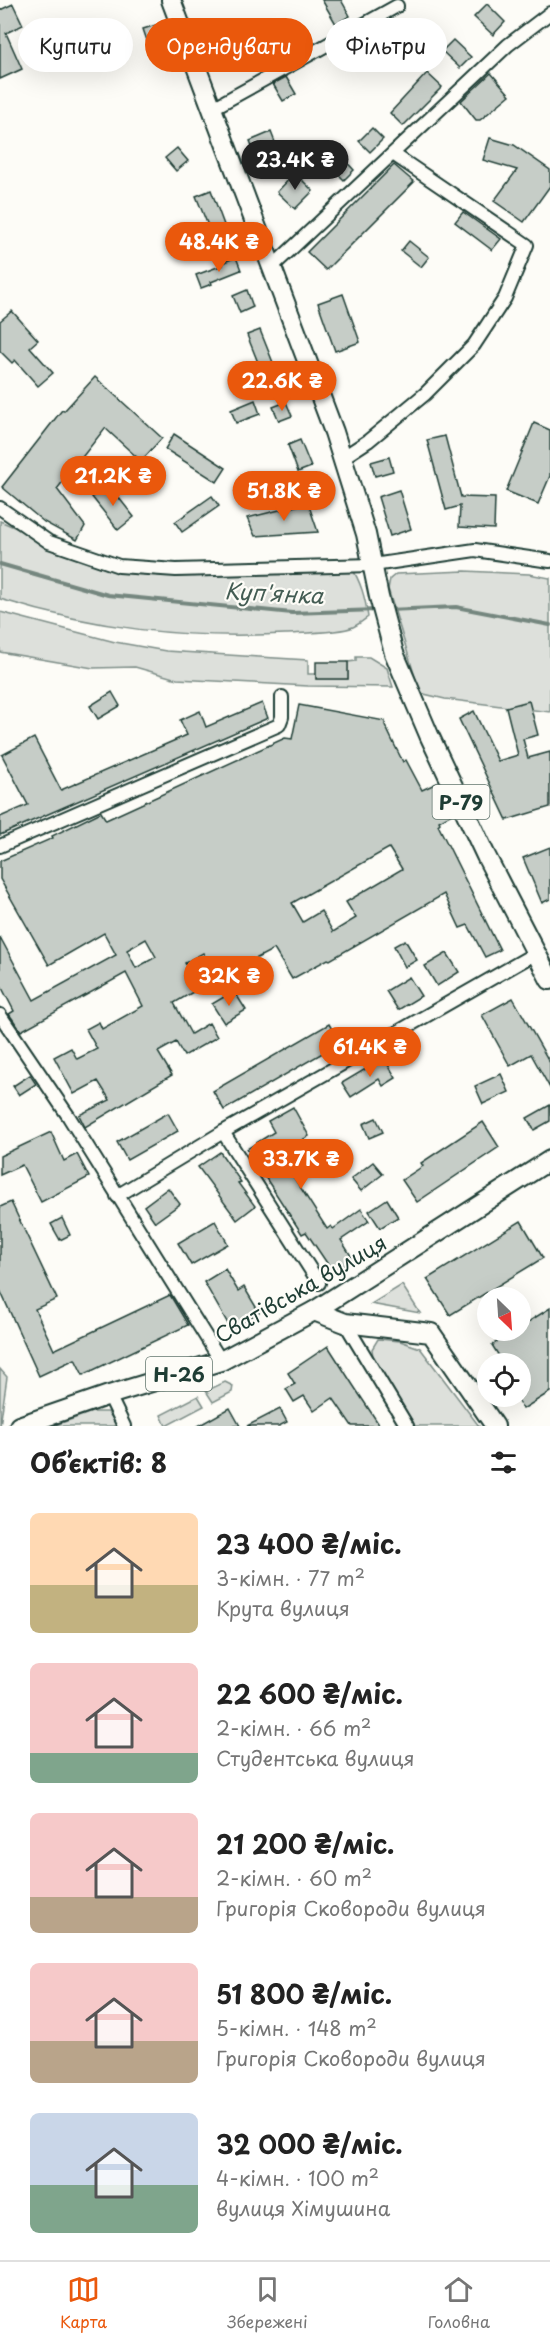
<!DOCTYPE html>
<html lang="uk">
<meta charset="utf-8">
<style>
body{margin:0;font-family:"Playpen Sans",sans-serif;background:#f6f6f6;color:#222;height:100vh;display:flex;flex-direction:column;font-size:22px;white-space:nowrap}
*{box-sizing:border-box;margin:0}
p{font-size:20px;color:#767676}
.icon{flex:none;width:33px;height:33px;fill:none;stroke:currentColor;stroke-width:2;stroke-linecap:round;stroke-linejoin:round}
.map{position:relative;height:1426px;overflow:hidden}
.details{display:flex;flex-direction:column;background:#fff;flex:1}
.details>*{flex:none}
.hud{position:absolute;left:18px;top:18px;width:514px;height:54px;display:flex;gap:12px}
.needle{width:39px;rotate:155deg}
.tools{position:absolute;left:477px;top:1287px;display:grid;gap:12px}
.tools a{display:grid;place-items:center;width:54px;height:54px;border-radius:50%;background:#fff;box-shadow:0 6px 24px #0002;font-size:30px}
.price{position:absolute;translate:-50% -51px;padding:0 14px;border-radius:21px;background:#ea580c;color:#fff;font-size:20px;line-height:39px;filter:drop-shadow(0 2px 3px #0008)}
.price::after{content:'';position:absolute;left:50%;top:36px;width:18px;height:14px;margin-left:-9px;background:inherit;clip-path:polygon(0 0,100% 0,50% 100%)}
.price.active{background:#222;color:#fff}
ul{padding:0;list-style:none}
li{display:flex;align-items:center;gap:18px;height:150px;padding:0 30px}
li span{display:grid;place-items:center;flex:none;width:168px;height:120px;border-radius:9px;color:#555}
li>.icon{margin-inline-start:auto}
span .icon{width:72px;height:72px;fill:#fffc;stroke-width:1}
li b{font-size:26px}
h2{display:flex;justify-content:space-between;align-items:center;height:72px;padding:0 30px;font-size:26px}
.chip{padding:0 21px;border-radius:27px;background:#fff;box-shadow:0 6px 24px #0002;font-size:21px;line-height:54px}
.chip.active{background:#ea580c;color:#fff}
.tab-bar{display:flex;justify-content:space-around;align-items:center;height:84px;border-top:2px solid #e0e0e0;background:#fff;font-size:16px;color:#767676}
.tab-bar a{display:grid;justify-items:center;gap:3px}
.tab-bar .active{color:#ea580c}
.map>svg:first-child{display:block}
</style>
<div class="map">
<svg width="550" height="1426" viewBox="0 0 550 1426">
<rect width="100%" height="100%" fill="#fdfcf7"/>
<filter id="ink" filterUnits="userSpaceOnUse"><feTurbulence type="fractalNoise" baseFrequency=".0167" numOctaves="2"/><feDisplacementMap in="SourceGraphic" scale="12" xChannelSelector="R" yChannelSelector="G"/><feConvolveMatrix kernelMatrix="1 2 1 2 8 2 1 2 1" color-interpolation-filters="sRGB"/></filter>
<g filter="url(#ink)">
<!-- green -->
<g fill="#dde0db" stroke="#7e8e88" stroke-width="1.5">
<path d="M0,521L49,542L119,566L350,565C361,582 365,597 368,617C364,620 358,625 353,627C340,633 301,633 285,634C184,639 97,629 0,599Z"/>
<path d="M465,571L529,574L550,578V712L445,699L420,693L388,589L390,579L396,574Z"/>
<path d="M0,612L115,642L166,651L308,660V674H316V679H348V662L356,661V657H369L387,668L393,687L308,686L177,679L135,667L93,668L0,652Z"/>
<path d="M402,1285L420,1313L371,1304Z"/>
<path d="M378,1339L400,1341L420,1348L479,1426H415L373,1357L372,1349Z"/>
<path d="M0,1369L7,1377L0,1426Z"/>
<path d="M225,1382L233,1386L232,1392L213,1402L206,1391Z"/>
<path d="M198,1396L204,1406L166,1426L161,1415Z"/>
<path d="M92,1412H108L118,1426H53Z"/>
</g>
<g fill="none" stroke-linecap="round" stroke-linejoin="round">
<!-- stream -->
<g stroke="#75877f" stroke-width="4">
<path d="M0,564L108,595L292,613L377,610"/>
<path d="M388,610L456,607L550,625"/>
</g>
</g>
<!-- building -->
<g fill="#c6cdc7" stroke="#1f3d34" stroke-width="1.5" fill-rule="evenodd">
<path d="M322,0H341L350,16L336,24Z"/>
<path d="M13,4L23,25L6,33L22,69L0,79V10Z"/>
<path d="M487,4L505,22L493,35L474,17Z"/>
<path d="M156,25L165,51L152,55L143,29Z"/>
<path d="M230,34L239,57L222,64L213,40Z"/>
<path d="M366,39L373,52L360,59L353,47Z"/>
<path d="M453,40L471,57L460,68L442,51Z"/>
<path d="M427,73L442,87L403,126L390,113Z"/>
<path d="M491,73L510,95L480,120H476L461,101Z"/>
<path d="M286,77L296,94L283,101L273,84Z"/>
<path d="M372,128L383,139L370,152L359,141Z"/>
<path d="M271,132L280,155L259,163L250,141Z"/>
<path d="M490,138L514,145L550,170V186L524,222L494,201L517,170L483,160Z"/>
<path d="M177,148L188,161L176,171L165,158Z"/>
<path d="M342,157L354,170L344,180L332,168Z"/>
<path d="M394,165L414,182L326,270L307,252Z"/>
<path d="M295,173L313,191L295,209L277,192Z"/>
<path d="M211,190L227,233L213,238L196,196Z"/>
<path d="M463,212L501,239L492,250L455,222Z"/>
<path d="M409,241L429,257L421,267L401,251Z"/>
<path d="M236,257L241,270L211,282L212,284L201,288L196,275L223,265L222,263Z"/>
<path d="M247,290L253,307L240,313L233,296Z"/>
<path d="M343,294L360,342L335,351L318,303Z"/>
<path d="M12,311L38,340L30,347L53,373L38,386L15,360L12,363L0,351V321Z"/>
<path d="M260,330L280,380L267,385L247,335Z"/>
<path d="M95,377L162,438L141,461L105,428L57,489L85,526L77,540L44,522L2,487L62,410L64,411Z"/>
<path d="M255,400L260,414L236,423L231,410Z"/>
<path d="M286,402L292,416L279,421L273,407Z"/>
<path d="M534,423L550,430V476L538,504L506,491Z"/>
<path d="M174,434L226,468L217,482L165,449Z"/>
<path d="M445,436L461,497L495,498L494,529L459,527L460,506L446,510L427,440Z"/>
<path d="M300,440L311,467L298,472L288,445Z"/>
<path d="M389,457L393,471L375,476L371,462Z"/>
<path d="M108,484L134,517L118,530L92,497Z"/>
<path d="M399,490L411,529L390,536L378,497Z"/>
<path d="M212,496L219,506L182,532L175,522Z"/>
<path d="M308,503L318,532L255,536L247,518Z"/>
<rect x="316" y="662" width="32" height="17"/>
<path d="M112,692L120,706L98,719L90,706Z"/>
<path d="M529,701L538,735L523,739L528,758L550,752V807L507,820L459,719L474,711L498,761L518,755L506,707Z"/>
<path d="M262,703L268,718L0,835V817L28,805L2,755L34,738L61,790L187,735L180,720L200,711L206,727Z"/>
<path d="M299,705L385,721V725L395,746L403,762L406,760L422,790L437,783L452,814L439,821L440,823L438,825L500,950L485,957L468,925L460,928L444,894L330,960L328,959L292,979L274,949L231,972L235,979L222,986L203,953L185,963L200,988L174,1003L191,1034L209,1023L217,1037L184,1056L176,1042L158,1052L172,1075L85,1127L79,1115L110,1100L98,1081L74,1094L54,1057L71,1048L77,1059L97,1049L86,1029L99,1022L102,1029L143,1006L126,973L21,1031L9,1014L14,1011L0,984V937L34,1000L116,955L104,933L49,965L0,879V861L53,838L52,836L101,812L106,820L285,738L292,739ZM389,848L402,869L346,902L356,918L333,932L321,911L303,922L292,903ZM146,939L156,957L136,968L127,950Z"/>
<path d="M550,847V899L542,903L523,858Z"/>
<path d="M405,940L417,960L405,967L394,946Z"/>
<path d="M447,953L459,972L437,986L425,966Z"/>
<path d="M409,977L421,996L398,1010L386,991Z"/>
<path d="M234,991L246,1010L224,1023L212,1004Z"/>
<path d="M513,998L550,1063V1088L531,1054L510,1066L482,1015Z"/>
<path d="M329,1024L340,1043L224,1110L213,1091Z"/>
<path d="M384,1058L396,1078L383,1086L379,1079L351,1097L342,1083Z"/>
<path d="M501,1074L509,1092L483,1104L475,1086Z"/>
<path d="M30,1075L36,1084L19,1095L13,1086Z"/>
<path d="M550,1105V1121L534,1130L527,1118Z"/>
<path d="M293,1107L309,1136L279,1154L327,1229L331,1226L333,1229L361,1209L369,1221L341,1240L353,1259L333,1272L306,1232L302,1234L247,1149L274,1132L268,1121Z"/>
<path d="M168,1113L178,1131L127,1160L117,1142Z"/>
<path d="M376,1118L383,1132L369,1138L363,1124Z"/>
<path d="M483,1122L499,1147L417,1202L402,1180L423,1166L421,1163Z"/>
<path d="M51,1132L64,1161L77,1154L89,1177L41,1202L22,1165L0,1175V1156Z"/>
<path d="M220,1152L241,1182L238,1183L255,1206L237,1220L198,1167Z"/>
<path d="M373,1162L383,1174L361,1191L351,1179Z"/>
<path d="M168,1188L180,1204L155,1222L144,1206Z"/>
<path d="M387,1199L398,1217L380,1228L369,1211Z"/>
<path d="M11,1202L57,1299L35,1309L54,1350L170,1295L188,1325L83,1375L75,1359L39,1376L0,1290V1207Z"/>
<path d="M62,1218L70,1235L60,1240L51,1224Z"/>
<path d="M215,1221L228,1244L191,1265L178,1243Z"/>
<path d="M521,1221L543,1258L450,1315L427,1279Z"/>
<path d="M225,1269L238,1291L244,1287L259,1312L231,1329L204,1282Z"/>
<path d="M550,1308V1392L523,1409L515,1396H520V1364H504L492,1345L515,1330H520V1327Z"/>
<path d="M328,1346L353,1385L380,1426H352L333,1398L314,1411L304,1396L294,1402L286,1389L295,1384L288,1373Z"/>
<path d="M230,1408L240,1426H198Z"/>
<path d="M280,1409L287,1422L279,1426H247Z"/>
</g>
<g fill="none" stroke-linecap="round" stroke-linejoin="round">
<!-- street casing -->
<g stroke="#1f3d34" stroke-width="16">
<g id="street">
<path d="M213,108L397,6"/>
<path d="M272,267L508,45L550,13"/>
<path d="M342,458L368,441L425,394L474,345L505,298L527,245L393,154"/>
<path d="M0,508L49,542L119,566L176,570L373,565L475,550L550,561"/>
<path d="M0,846L279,725L282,717V697"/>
<path d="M0,1015L69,1117L221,1361"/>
<path d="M223,1132L319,1283"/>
<path d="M117,1196L223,1132L536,953"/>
<path d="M345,1323L407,1426"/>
<path d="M109,1395L124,1426"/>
</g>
</g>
<!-- primary casing -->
<g stroke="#1f3d34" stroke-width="22">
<g id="primary">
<path d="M171,0L334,432L366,534L379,597L394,653L429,735L486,856L550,980"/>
<path d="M314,1311L345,1323L431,1333L495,1426"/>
<path d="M19,1426L109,1395L221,1361L314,1311L550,1160"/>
</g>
</g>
<!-- street -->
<use href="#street" stroke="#fdfcf7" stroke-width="12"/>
<!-- primary -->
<use href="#primary" stroke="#fdfcf7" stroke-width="18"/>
</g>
</g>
<g text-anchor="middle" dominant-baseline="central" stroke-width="4.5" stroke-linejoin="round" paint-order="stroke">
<!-- shield labels -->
<g fill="#fdfcf7" stroke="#62766e" stroke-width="1.5">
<rect x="432.5" y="785" width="57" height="34" rx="4.5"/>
<rect x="146" y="1357" width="66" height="34" rx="4.5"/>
</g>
<g font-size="20" font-weight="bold" fill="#1f3d34">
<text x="461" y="802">Р-79</text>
<text x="179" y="1374">Н-26</text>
</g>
<!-- street labels -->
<g font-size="21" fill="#1f3d34" stroke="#fdfcf7">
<text transform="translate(300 1288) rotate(-30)">Сватівська вулиця</text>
</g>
<!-- water labels -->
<g font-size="22" font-style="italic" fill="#435c53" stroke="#fdfcf7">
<text transform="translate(274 592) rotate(3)">Куп'янка</text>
</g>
</g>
</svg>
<div class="tools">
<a><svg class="needle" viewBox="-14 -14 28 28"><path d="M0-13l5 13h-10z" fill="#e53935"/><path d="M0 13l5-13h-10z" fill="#767676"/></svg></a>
<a><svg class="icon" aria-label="locate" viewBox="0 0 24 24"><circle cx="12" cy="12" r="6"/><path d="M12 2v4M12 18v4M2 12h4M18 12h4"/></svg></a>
</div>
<b class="price active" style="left:295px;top:191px">23.4K ₴</b>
<b class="price" style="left:219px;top:273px">48.4K ₴</b>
<b class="price" style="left:282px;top:412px">22.6K ₴</b>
<b class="price" style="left:113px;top:507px">21.2K ₴</b>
<b class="price" style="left:284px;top:522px">51.8K ₴</b>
<b class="price" style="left:229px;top:1007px">32K ₴</b>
<b class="price" style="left:370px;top:1078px">61.4K ₴</b>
<b class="price" style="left:301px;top:1190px">33.7K ₴</b>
<div class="hud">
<a class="chip">Купити</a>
<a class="chip active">Орендувати</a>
<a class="chip">Фільтри</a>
</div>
</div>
<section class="details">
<h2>Об’єктів: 8<svg class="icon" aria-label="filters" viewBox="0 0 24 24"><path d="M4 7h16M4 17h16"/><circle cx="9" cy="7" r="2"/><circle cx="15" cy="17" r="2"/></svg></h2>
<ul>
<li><span style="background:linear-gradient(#ffd9b3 60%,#c2b280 0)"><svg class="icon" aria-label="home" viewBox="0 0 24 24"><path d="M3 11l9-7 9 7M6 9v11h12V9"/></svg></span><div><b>23 400 ₴/міс.</b><p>3-кімн. · 77 m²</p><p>Крута вулиця</p></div></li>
<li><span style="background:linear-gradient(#f6c9c9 75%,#7fa58c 0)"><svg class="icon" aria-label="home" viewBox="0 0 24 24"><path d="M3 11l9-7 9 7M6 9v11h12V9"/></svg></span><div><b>22 600 ₴/міс.</b><p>2-кімн. · 66 m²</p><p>Студентська вулиця</p></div></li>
<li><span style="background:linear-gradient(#f6c9c9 70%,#b9a48a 0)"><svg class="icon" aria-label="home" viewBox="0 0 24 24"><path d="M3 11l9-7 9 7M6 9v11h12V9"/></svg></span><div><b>21 200 ₴/міс.</b><p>2-кімн. · 60 m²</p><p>Григорія Сковороди вулиця</p></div></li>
<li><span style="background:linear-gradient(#f6c9c9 65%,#b9a48a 0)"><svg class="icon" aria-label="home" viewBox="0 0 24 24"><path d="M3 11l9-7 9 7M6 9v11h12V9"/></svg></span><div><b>51 800 ₴/міс.</b><p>5-кімн. · 148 m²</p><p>Григорія Сковороди вулиця</p></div></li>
<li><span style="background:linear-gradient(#c9d6e8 60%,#7fa58c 0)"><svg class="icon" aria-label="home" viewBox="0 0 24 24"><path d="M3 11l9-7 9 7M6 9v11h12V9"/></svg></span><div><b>32 000 ₴/міс.</b><p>4-кімн. · 100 m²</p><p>вулиця Хімушина</p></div></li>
</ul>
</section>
<nav class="tab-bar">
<a class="active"><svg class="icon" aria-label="map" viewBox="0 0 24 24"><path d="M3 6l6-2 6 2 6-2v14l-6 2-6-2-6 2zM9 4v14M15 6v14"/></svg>Карта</a>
<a><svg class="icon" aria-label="saved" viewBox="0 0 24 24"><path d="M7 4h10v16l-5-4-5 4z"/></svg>Збережені</a>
<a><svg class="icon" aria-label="home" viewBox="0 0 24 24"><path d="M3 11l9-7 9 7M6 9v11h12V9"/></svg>Головна</a>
</nav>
